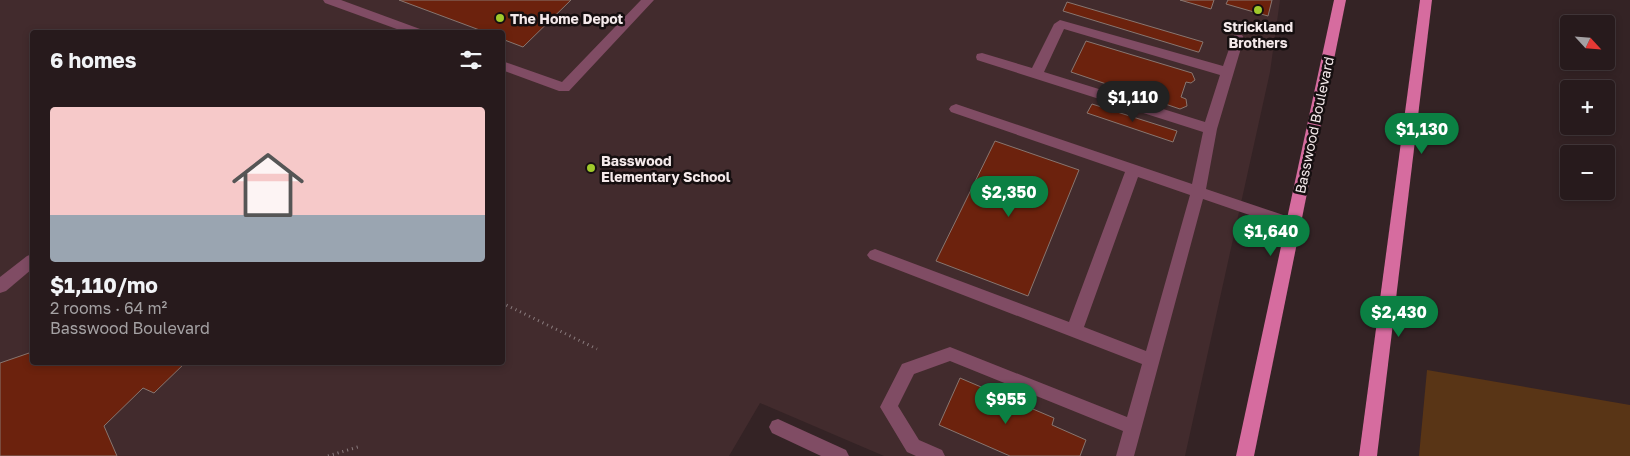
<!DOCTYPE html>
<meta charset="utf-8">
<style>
body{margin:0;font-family:"Golos Text",sans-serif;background:#332729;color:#f1f3f6;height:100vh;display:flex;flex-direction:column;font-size:19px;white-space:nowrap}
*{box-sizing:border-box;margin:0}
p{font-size:16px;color:#a4a1a3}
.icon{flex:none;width:28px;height:28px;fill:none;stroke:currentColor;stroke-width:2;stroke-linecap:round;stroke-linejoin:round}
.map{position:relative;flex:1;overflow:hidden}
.panel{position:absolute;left:30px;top:30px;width:475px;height:335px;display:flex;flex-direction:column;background:#271a1c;border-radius:5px;box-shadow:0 2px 8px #0003,0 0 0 1px #43383b}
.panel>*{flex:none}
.needle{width:32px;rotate:116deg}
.tools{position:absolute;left:1560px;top:15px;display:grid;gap:10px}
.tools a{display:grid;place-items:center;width:55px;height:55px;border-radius:5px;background:#271a1c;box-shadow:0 2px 8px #0003,0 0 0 1px #43383b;font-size:25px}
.price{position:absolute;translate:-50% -42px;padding:0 11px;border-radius:18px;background:#0b8043;color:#fff;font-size:16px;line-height:32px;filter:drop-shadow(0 1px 2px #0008)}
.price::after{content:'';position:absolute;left:50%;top:30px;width:15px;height:11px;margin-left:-8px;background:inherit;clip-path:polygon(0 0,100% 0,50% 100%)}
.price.active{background:#222;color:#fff}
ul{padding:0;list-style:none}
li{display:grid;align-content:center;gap:10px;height:265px;padding:0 20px}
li+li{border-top:1px solid #43383b}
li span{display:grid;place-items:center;height:155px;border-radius:5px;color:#555}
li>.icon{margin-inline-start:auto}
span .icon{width:90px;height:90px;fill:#fffc;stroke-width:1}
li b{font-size:21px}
h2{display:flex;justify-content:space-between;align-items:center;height:60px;padding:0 20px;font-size:21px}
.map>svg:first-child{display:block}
</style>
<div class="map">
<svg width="1630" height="456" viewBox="0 0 1630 456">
<rect width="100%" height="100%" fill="#342325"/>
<!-- built -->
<path fill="#422b2d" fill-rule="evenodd" d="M0,0H1280L1270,72L1185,456H884L760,403L729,456H0ZM32,32H502V362H32Z"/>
<!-- green -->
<path fill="#593516" d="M1427,370L1630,405V456H1419Z"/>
<!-- building -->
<g fill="#6c220d" stroke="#887670">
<path d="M399,0H571L523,47L502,39V32H485Z"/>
<path d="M1180,0H1214L1211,9Z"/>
<path d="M1228,0H1272L1268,16L1226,4Z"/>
<path d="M1067,2L1203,42L1199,52H1198L1063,11Z"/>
<path d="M1086,41L1192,73L1195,80L1191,83L1186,82L1181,97L1186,99L1187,106L1180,109L1071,72Z"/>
<path d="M1092,104L1177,131L1173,142L1087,113Z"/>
<path d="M995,141L1079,170L1028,296L936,261Z"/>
<path d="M32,352V362H186L154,393L143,388L104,426L117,456H0V363Z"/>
<path d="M960,378L1054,418L1052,425L1086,440L1080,456H1010L939,425Z"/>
</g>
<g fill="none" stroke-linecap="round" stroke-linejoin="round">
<!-- path -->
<g stroke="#8b7d7f" stroke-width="3" stroke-dasharray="1 4" stroke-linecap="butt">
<path d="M502,303L597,349"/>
<path d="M328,456L361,446"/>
</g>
<!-- minor -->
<g fill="#804c64" fill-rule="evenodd">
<path d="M323,0H341L420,29L422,32H405L325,3Z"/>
<path d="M641,0H654L569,91H559L502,70V61L562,82Z"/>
<path d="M1060,20L1223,66L1234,35H1242L1244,38L1217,129L1206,189L1298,220L1300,224L1298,228L1293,230L1203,199L1134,456H1116L1123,431L950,361L914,374L898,406L919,440L942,450L945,456H916L907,452L880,407L902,364L950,347L1127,417L1142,364L870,259L867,255L870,251L875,249L1069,322L1125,172L951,112L949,109L951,106L956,104L1192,184L1203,132L977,60L976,57L977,54L982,53L1032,68L1054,24ZM1064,29L1220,75L1205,122L1044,72ZM1138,177L1190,195L1146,351L1084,327Z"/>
<path d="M32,254V269L6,291L0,293V277L27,256Z"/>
<path d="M778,419L846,450L849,456H821L772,433L769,427L772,421Z"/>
</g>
<!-- major -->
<g fill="#d66c9f" fill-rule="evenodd">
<path d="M1334,0H1346L1254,456H1236Z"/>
<path d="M1420,0H1432L1377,456H1359Z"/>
</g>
</g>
<!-- markers -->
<g fill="#a0c92b" stroke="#160f10" stroke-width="2">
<circle cx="1258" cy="10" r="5"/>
<circle cx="500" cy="18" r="5"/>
<circle cx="591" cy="168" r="5"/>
</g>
<g text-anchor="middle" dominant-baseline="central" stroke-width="5" stroke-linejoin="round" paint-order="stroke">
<!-- poi labels -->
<g font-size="14" font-weight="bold" fill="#f4e9ea" stroke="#160f10" text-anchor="start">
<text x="510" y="18">The Home Depot</text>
<text x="1258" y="26" text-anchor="middle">Strickland<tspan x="1258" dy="16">Brothers</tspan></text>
<text x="601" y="160">Basswood<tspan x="601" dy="16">Elementary School</tspan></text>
</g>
<!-- street labels -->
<g font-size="14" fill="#f4e9ea" stroke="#160f10">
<text transform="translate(1314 125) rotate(-78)">Basswood Boulevard</text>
</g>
</g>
</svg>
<div class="tools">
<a><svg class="needle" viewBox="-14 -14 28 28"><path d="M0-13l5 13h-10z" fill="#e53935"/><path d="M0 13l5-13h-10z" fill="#a4a1a3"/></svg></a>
<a>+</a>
<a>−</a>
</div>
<b class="price active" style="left:1133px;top:123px">$1,110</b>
<b class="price" style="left:1422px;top:155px">$1,130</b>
<b class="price" style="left:1009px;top:218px">$2,350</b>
<b class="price" style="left:1271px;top:257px">$1,640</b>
<b class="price" style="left:1399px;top:338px">$2,430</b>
<b class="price" style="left:1006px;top:425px">$955</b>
<section class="panel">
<h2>6 homes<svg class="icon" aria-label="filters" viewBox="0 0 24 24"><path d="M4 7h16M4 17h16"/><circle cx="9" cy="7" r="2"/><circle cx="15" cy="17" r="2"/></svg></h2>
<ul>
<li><span style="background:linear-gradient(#f6c9c9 70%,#9aa5b1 0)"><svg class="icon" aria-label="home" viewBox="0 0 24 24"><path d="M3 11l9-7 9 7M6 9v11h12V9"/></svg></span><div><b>$1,110/mo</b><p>2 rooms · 64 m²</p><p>Basswood Boulevard</p></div></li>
</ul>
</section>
</div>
